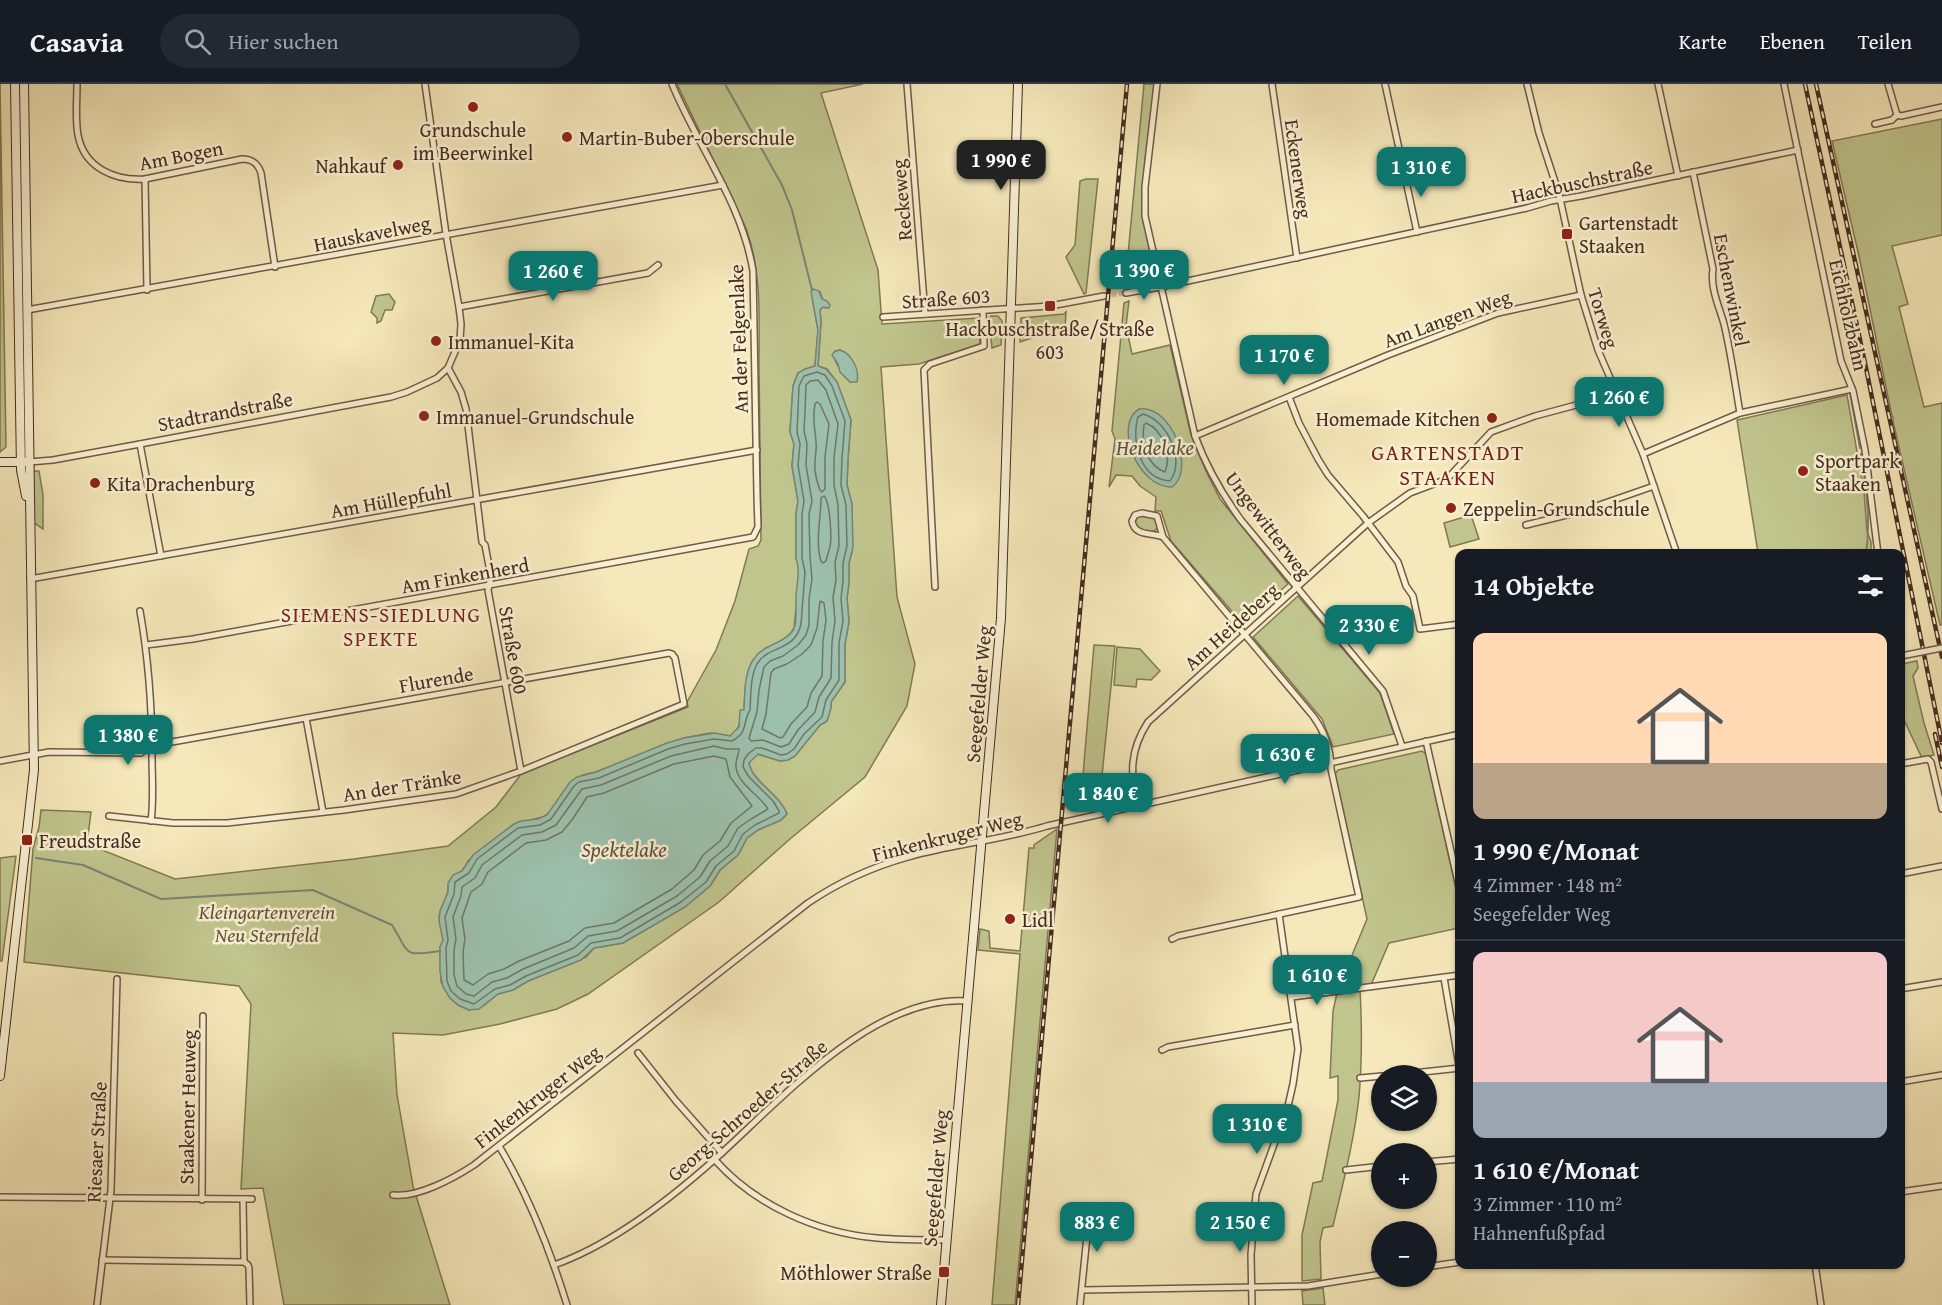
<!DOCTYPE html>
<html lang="de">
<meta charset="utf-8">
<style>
body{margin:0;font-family:"Gentium Book Plus",serif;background:#242831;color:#f1f3f6;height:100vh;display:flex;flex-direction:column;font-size:22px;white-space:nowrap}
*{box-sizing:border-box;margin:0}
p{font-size:20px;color:#9ea1a6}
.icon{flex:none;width:33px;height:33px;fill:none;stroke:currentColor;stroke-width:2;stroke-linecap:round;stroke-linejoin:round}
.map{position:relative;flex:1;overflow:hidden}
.drawer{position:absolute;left:1455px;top:465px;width:450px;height:720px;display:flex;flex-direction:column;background:#171b24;border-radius:12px;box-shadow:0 2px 4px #0004}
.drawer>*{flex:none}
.buttons{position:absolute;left:1371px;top:981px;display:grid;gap:12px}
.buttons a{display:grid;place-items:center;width:66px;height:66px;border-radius:50%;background:#171b24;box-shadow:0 2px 4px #0004;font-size:30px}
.price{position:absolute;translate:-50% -51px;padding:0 14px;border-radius:12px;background:#0f766e;color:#fff;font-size:20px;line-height:39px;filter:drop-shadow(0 2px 3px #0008)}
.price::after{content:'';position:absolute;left:50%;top:36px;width:18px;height:14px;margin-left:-9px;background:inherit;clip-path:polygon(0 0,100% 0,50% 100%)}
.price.selected{background:#222;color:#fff}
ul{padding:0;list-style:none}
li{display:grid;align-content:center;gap:12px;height:318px;padding:0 18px}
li+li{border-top:2px solid #363941}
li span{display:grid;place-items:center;height:186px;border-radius:12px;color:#555}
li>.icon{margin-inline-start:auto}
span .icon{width:108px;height:108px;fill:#fffc;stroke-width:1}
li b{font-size:26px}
h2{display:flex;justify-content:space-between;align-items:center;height:72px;padding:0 18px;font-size:26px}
header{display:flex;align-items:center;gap:36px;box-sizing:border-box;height:84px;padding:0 30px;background:#171b24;border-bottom:2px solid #363941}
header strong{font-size:28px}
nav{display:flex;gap:33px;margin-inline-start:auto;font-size:21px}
.search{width:420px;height:54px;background:#242831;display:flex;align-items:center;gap:15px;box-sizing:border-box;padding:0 21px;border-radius:33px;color:#9ea1a6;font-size:22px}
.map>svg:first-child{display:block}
</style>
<header>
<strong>Casavia</strong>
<div class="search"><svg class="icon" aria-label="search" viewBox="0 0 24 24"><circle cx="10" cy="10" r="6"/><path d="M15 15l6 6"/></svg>Hier suchen</div>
<nav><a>Karte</a><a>Ebenen</a><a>Teilen</a></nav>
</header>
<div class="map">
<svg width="1942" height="1221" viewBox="0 0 1942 1221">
<rect width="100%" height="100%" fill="#f5e8ba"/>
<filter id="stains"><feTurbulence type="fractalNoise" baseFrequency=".00333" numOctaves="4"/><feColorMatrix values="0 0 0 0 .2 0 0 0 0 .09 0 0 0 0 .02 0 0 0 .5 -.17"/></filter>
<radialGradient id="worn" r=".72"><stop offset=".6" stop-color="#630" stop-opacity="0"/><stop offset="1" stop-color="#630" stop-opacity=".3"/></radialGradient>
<!-- green -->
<g fill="#c0c58d" stroke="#837855" stroke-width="1.5" fill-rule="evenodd">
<path d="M0,0L6,363L0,368Z"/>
<path d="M677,0H863L821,9L878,186L882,240L979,234L980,260L919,280L881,283L897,513L915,580L907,622L865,693L790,755L719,818L588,910L557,925L500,940L443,951L393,949L397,1011L413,1102L450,1221H284L263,1104L241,1105L251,920L239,902L24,878L33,765L39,743L41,726L91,728L87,760L175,795L354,775L448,762L496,723L521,690L688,623L687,618L716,566L735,517L749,465L758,462L761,456C760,397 760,339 759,280C759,235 762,187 746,144ZM820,208L826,224L823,223L820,226L821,238L818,282L827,285L837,298L851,336L848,375L847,401L852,420V468L849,479V499L847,514L849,538L845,560V598L831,618V624L827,637L820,641L795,672L788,676L780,677L757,670C754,672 749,676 749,681C750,693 781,713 787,730L781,736L758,746L747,754L738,771L720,786L710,802L685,823L623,859L594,864L586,873L528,897L513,906L498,910L483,922L469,926L458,921L450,914L441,898L440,863L443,856L439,832L448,808V803C455,794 464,787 468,777L514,740L543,733L550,728L559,715L583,691L596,688L684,654L710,649L730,652C740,645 741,638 740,627L744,626C745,603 744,575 768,563C778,558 788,555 794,544L799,495V481L796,474V430L798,417L792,382L794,360L790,348L793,302L798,289L815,282L818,246L813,218ZM840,266L848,271L854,280L850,298C842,290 837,282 833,271L835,267Z"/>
<path d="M1144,0H1154L1148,71L1145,74L1143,130L1152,175L1127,181Z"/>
<path d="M1942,35V151L1892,162L1908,220L1899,223L1924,323L1942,319V541H1940L1893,337V333L1892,332L1859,172L1832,57Z"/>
<path d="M1086,95H1098L1086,209L1084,210L1066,173L1075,161L1080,97Z"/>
<path d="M574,168L579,193L542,200L537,175Z"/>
<path d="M389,210L395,218L392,226H385L381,237L377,239V234L371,228L376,212Z"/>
<path d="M1129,217L1126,242L1132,270L1170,261L1191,351L1206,387L1220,415L1288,500L1243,540L1171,457L1161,427H1155L1156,413L1140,402L1132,392L1116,391L1109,403L1115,355L1112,347L1124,219Z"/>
<path d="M1066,228L1065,243L1020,258L1021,234L1064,230Z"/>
<path d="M991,232H998L1002,237L1001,261L992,264L989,234Z"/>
<path d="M1847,311L1864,407L1867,447L1871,458V469H1758L1737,336Z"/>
<path d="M33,387H39L43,411V445L33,438Z"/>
<path d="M1142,431L1152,432L1157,435L1158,443C1151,453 1141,447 1135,440L1136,434Z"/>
<path d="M1471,431L1479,455L1450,463L1444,439Z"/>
<path d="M1298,512L1380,609L1394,650L1333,663L1322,635L1253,553Z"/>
<path d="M1094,561L1115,562L1102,692L1083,691Z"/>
<path d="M1117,563L1140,565L1160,587L1151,596L1137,595L1136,603L1114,601Z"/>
<path d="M1917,577L1918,584L1913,592L1924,639L1934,671L1922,674L1904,636H1901L1900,582H1904L1902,580Z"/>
<path d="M1422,667L1426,670L1460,823L1459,844L1389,859L1371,901L1338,905L1367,835L1335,690L1338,686Z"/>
<path d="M1057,745L1015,1221H992L1020,870L978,866L980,845L989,847L990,864L1020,867L1029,764H1034V761Z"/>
<path d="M16,772L2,877H0V774Z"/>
<path d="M1360,906C1362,942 1362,978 1359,1013C1354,1057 1343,1099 1333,1142L1323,1144L1320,1158L1321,1195L1302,1197V1151L1313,1099L1322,1097L1338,1016V992L1330,994L1333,927L1337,909Z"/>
<path d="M1323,1204L1325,1221H1303L1302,1207Z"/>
</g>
<!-- water -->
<g fill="#9cc0ad" stroke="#7a8473" stroke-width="1.5">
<path d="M813,205L819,207L822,215L827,217L830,221L829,224L823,223L820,226L821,238L818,282L826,285L837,298L851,336L848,375L847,401L852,420L853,463L849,479V499L847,514L849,538L845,560V598L831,618V624L827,637L820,641L795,672L788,676L780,677L758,670L749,679C753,699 780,710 787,730L781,736L758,746L747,754L738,771L720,786L710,802L685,823L623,859L594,864L581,876L528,897L513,906L498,910L479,925L469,926L458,921L450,914L443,903L440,888V863L443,856L439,837L440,827L448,808V799L453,791L462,787L473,771L514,740L521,737L538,735L547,731L570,698L577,693L596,688L667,659L684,654L715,649L730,652L739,643L740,626H744C745,610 744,590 753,576C761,562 779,561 790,550C799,542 795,526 796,515C796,500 801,489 796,474V430L798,417L792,382L794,360L790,348L793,302L798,289L805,285L815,282L818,246L811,208Z"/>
<path d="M839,266C851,268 860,286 857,298H850L840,288L838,280L832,271L834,268Z"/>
<path d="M1139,325C1172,320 1196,386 1172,403C1138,404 1113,341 1139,325Z"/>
</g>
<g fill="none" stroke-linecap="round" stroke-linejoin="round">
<!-- shore -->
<g stroke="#717665" stroke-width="1.5">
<path d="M817,288L825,291L832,302L845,337L842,374L841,401L846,421L847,462L843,479V497L841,514L843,537L839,559V596L826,616L822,633L804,650L794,665L787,670L781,671L762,664H756L748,670L744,676L743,683L749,693L773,717L779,727V729L755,741L743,750L734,767L716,782L706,798L681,818L620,854L591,859L578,871L526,892L510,901L495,905L474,920L460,915L451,907L447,897L446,864L448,856L445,833L454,810L455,798L469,789L477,775L518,744L540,741L551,735L574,702L579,698L599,694L668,665L685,660L714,655L732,657C749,648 742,639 750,626C751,612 750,593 757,580C768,561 795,568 801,540L805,488L802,474V430L804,417L798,381L800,360L797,348L799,302L804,292Z"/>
<path d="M818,296L826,306L838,340L834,374V401L838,421L839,462L835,478L836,496L833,513L835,537L832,558L831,594L819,613L815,628L798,646L789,660L781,663L763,656L751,657L749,654L757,628L759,606L764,583L770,577L783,572L798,561L806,551L809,541V515L812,495L810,472L809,430L812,417L806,381L807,360L804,347L805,327L806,301L810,297Z"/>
<path d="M817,318L820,320L829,340L825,373V405L822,408L820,406C817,398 814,386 815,378C815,371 817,365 816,358C815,343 812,336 815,320Z"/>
<path d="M1143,330C1167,336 1186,376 1170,397C1140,395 1131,357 1138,333Z"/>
<path d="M1146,339C1163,346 1172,371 1165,388C1147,382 1141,358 1144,341Z"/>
<path d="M824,412C830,418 832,453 830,463C829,467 827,472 826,477L823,479L821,477C815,458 821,434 821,414Z"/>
<path d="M820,517L824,519L826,536L823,557L822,592L811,609L807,623L791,640L783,653L780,654L762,645L766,630L771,589L774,585L787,580L802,570L811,561L817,544Z"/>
<path d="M714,662L726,665H739C739,671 735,676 736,683C738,701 760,711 768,725L751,735L738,744L728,762L710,777L700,793L677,812L617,847L588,852L574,864L523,885L507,894L492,898L474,912L466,910L457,902L454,891V866L456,855L453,833L461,812L462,803L475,794L482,781L522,751L542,748L556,741L582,705L601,701L671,672Z"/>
<path d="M714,672L726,675L730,693L752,722L731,739L720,757L703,771L694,786L672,805L614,839L585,844L569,857L519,877L504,885L488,890L473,901L464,896L463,868L465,855L462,834L471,808L482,800L488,788L526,759L546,756L562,748L572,736L587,713L604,709L674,680Z"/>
</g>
<!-- stream -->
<g stroke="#7a8473" stroke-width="2">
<path d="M725,0L782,101L792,126L812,206"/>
<path d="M1850,309L1860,364"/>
<path d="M1861,370C1866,403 1871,436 1866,470"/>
<path d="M36,774L83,781L161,815L313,806L392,841C410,870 402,873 440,867"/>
</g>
<!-- street-tunnel -->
<path stroke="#d2c29b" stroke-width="5" stroke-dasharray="5 2.5" stroke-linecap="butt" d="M1104,212L1126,209"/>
<!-- street casing -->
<g stroke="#725a44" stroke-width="8">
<g id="street">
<path d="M77,0C77,17 75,35 78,51C84,84 115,97 145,95L242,75C253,75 258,80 261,89L275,183"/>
<path d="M907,0L925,230"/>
<path d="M1157,0L1145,103V132L1195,352C1206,382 1222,410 1241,436L1383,607L1402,662"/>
<path d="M1272,0L1297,174"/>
<path d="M1385,0L1417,148"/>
<path d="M1527,0L1539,49L1559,110L1581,211L1598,266L1643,370L1677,470"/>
<path d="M1658,0L1678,92"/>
<path d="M1784,0L1841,277L1853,307L1865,366L1878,470"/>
<path d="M1888,0L1897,31"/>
<path d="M1875,40L1892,36L1897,31L1901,32L1942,23"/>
<path d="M1693,88L1713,185C1710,204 1719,222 1724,240C1731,269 1735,300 1740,329"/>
<path d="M145,95L147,206"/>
<path d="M1126,209L1160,203L1527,124L1551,117L1581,112L1798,66"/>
<path d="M459,223L648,189L658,181"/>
<path d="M27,226L723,101"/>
<path d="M883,233L1050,222L1104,212"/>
<path d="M448,284L461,308L466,325L482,458L485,461L491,493L488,506L521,687"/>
<path d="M1289,313L1299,339L1318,375L1328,391L1363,432L1398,478L1406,502L1413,512L1420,545L1460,540"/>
<path d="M1195,352L1388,271L1498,229L1581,211"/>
<path d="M140,360L161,472"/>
<path d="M1643,370L1740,329L1852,305"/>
<path d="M29,378L53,376L140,360L391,313L407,308L437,294L448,284L460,256L461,240L459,223L446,150L425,0"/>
<path d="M1526,441L1579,428L1654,402"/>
<path d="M1163,453C1151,448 1135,453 1132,437L1135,431L1142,429L1157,432L1163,453L1313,632C1324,647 1331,665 1331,685L1359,813L1178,852L1172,855"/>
<path d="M30,495L757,366"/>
<path d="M935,503L924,286L930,280L984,262L983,226"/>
<path d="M140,527C149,578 152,620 152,672C152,694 154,715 151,737"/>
<path d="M146,561L193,555L753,453L758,443L757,412L753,187C742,119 698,63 672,0"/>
<path d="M306,634L323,728"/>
<path d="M1426,657L1460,807"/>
<path d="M92,668L103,661L109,660L172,658L669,569L672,570L675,574L684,620L521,687L456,710L344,726L227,739H173L109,732"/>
<path d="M0,677L49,668L141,669L153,659"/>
<path d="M1900,680L1928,675L1931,678L1942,725"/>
<path d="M1136,722C1131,689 1129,667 1148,638L1368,439L1410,409L1447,395L1491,348L1535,332L1595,316L1615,308"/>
<path d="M1900,790L1942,782"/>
<path d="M1444,894L1460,987"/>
<path d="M1900,905L1942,898"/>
<path d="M1292,913L1460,891"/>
<path d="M1162,966L1168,963L1295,941"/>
<path d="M638,969L676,1017L722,1069"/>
<path d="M1385,992L1460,984"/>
<path d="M1360,994L1382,992"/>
<path d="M1900,998L1942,991"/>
<path d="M499,1062C529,1112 550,1166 567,1221"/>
<path d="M715,1076C755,1121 817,1149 877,1154C900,1156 923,1156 946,1156"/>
<path d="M1426,1078L1460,1075"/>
<path d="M1346,1086L1382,1082"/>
<path d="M1900,1108L1942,1102"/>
<path d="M393,1111C418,1114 454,1094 474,1081L808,819C839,798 872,783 908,773C954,760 1002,756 1047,742L1460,650"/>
<path d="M0,1113L252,1115"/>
<path d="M243,1115L244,1178"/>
<path d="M202,1116L203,932"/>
<path d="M102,1176L244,1178L248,1181L249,1184L250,1221"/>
<path d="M1815,1180L1821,1221"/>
<path d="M554,1181C611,1161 669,1116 714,1076C779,1018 873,910 968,917"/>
<path d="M1426,1183L1460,1178"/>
<path d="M1082,1206L1308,1202L1382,1190"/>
<path d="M97,1221L111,1106L117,895"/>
<path d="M1080,1221L1087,1152L1085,1133"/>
<path d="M1252,1221L1251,1171L1256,1110L1288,1022L1293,1000L1298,965L1279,830"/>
</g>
</g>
<!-- secondary casing -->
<g stroke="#462b1d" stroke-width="10">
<g id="secondary">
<path d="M15,0L21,386L26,412"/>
<path d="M0,378H26"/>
<path d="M0,992L34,686L24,0"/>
<path d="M941,1221L1001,534L1018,0"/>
</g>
</g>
<!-- street -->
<use href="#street" stroke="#f8f0d2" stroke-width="5"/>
<!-- secondary -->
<use href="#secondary" stroke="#f8f0d2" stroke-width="8"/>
<!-- rail casing -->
<g stroke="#462b1d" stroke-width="4.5">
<g id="rail">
<path d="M1805,0L1865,279L1942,659"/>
<path d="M1816,0L1942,573"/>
<path d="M1935,650L1942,683"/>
<path d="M1018,1221L1127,0"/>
</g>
</g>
<!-- rail -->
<use href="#rail" stroke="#f8f0d2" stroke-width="2" stroke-dasharray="7" stroke-linecap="butt"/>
<!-- street-bridge casing -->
<g stroke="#725a44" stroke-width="8" stroke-linecap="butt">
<path id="street-bridge" d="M1901,572L1942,564"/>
</g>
<!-- street-bridge -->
<use href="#street-bridge" stroke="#f8f0d2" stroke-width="5"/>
</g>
<!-- markers -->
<g fill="#8f2418" stroke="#f8f0d2" stroke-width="2">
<circle cx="473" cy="23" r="6"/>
<circle cx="567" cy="53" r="6"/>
<circle cx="398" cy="81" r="6"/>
<rect x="1561" y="144" width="12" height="12" rx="3"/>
<rect x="1044" y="216" width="12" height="12" rx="3"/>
<circle cx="436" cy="257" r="6"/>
<circle cx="424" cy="332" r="6"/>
<circle cx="1492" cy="334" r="6"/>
<circle cx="1803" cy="387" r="6"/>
<circle cx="95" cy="399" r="6"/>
<circle cx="1451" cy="424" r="6"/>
<rect x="21" y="750" width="12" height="12" rx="3"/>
<circle cx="1010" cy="835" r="6"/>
<rect x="938" y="1182" width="12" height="12" rx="3"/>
</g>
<g text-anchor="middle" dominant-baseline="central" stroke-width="5" stroke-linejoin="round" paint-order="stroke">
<!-- poi labels -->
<g font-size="20" fill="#462b1d" stroke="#f8f0d2" text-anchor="start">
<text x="473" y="45" text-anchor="middle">Grundschule<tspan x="473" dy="23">im Beerwinkel</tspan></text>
<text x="579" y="53">Martin-Buber-Oberschule</text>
<text x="386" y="81" text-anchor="end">Nahkauf</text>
<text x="1579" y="138">Gartenstadt<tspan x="1579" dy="23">Staaken</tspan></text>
<text x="1050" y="244" text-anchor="middle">Hackbuschstraße/Straße<tspan x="1050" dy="23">603</tspan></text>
<text x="448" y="257">Immanuel-Kita</text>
<text x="436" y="332">Immanuel-Grundschule</text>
<text x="1480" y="334" text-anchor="end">Homemade Kitchen</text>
<text x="1815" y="376">Sportpark<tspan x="1815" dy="23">Staaken</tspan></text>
<text x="107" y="399">Kita Drachenburg</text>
<text x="1463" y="424">Zeppelin-Grundschule</text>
<text x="39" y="756">Freudstraße</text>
<text x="1022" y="835">Lidl</text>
<text x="932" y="1188" text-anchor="end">Möthlower Straße</text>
</g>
<!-- street labels -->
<g font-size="20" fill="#462b1d" stroke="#f8f0d2">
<text transform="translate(181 71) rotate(-11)">Am Bogen</text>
<text transform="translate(1299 85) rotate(82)">Eckenerweg</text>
<text transform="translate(1582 97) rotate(-12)">Hackbuschstraße</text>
<text transform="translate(901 116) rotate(-95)">Reckeweg</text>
<text transform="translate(372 149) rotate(-11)">Hauskavelweg</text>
<text transform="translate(1732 206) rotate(79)">Eschenwinkel</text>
<text transform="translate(946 214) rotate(-4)">Straße 603</text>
<text transform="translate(1849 231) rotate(77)">Eichholzbahn</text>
<text transform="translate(1447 234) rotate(-20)">Am Langen Weg</text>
<text transform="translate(1604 234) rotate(73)">Torweg</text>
<text transform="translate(738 255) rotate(-92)">An der Felgenlake</text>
<text transform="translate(225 327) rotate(-11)">Stadtrandstraße</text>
<text transform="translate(391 416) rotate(-10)">Am Hüllepfuhl</text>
<text transform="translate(1269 441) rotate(53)">Ungewitterweg</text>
<text transform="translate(465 491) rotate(-10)">Am Finkenherd</text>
<text transform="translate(1231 542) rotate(-42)">Am Heideberg</text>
<text transform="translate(514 566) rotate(80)">Straße 600</text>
<text transform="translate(436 595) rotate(-10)">Flurende</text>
<text transform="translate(978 610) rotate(-85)">Seegefelder Weg</text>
<text transform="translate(402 701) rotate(-9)">An der Tränke</text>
<text transform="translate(947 752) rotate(-14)">Finkenkruger Weg</text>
<text transform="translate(537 1012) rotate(-38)">Finkenkruger Weg</text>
<text transform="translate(187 1023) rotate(-89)">Staakener Heuweg</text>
<text transform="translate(747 1026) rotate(-41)">Georg-Schroeder-Straße</text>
<text transform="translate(96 1058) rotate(-87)">Riesaer Straße</text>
<text transform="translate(935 1094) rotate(-85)">Seegefelder Weg</text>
</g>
<!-- park labels -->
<g font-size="20" font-style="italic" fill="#645239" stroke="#f8f0d2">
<text x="267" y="827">Kleingartenverein<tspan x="267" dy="23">Neu Sternfeld</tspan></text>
</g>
<!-- water labels -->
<g font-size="21" font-style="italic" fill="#5c5041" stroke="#f8f0d2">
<text x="1155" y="363">Heidelake</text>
<text x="624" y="765">Spektelake</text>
</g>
<!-- neighbourhood labels -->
<g font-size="21" letter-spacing="1.5" fill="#7a1f14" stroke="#f8f0d2">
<text x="381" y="530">SIEMENS-SIEDLUNG<tspan x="381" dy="24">SPEKTE</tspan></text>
</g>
<!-- quarter labels -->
<g font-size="22" letter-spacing="1.5" fill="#7a1f14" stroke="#f8f0d2">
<text x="1448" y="368">GARTENSTADT<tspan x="1448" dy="25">STAAKEN</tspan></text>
</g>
</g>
<rect width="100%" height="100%" filter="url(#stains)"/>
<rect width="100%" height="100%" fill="url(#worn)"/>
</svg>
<div class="buttons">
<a><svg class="icon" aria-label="layers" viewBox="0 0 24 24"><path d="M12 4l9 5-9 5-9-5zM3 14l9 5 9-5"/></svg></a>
<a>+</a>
<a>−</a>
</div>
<b class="price selected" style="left:1001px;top:107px">1 990 €</b>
<b class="price" style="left:1421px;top:114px">1 310 €</b>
<b class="price" style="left:1144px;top:217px">1 390 €</b>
<b class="price" style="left:553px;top:218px">1 260 €</b>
<b class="price" style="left:1284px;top:302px">1 170 €</b>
<b class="price" style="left:1619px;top:344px">1 260 €</b>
<b class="price" style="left:1369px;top:572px">2 330 €</b>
<b class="price" style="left:128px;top:682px">1 380 €</b>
<b class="price" style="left:1285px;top:701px">1 630 €</b>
<b class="price" style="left:1108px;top:740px">1 840 €</b>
<b class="price" style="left:1317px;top:922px">1 610 €</b>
<b class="price" style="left:1257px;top:1071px">1 310 €</b>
<b class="price" style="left:1097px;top:1169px">883 €</b>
<b class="price" style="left:1240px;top:1169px">2 150 €</b>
<section class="drawer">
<h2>14 Objekte<svg class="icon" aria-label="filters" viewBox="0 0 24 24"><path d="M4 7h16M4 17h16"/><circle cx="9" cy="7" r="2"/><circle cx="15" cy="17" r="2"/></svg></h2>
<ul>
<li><span style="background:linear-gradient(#ffd9b3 70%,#b9a48a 0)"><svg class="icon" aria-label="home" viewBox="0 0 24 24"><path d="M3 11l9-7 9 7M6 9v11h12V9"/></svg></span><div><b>1 990 €/Monat</b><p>4 Zimmer · 148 m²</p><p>Seegefelder Weg</p></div></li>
<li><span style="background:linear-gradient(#f6c9c9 70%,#9aa5b1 0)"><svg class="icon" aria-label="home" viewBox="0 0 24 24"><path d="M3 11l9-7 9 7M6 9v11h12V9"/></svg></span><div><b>1 610 €/Monat</b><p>3 Zimmer · 110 m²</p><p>Hahnenfußpfad</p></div></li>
</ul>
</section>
</div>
